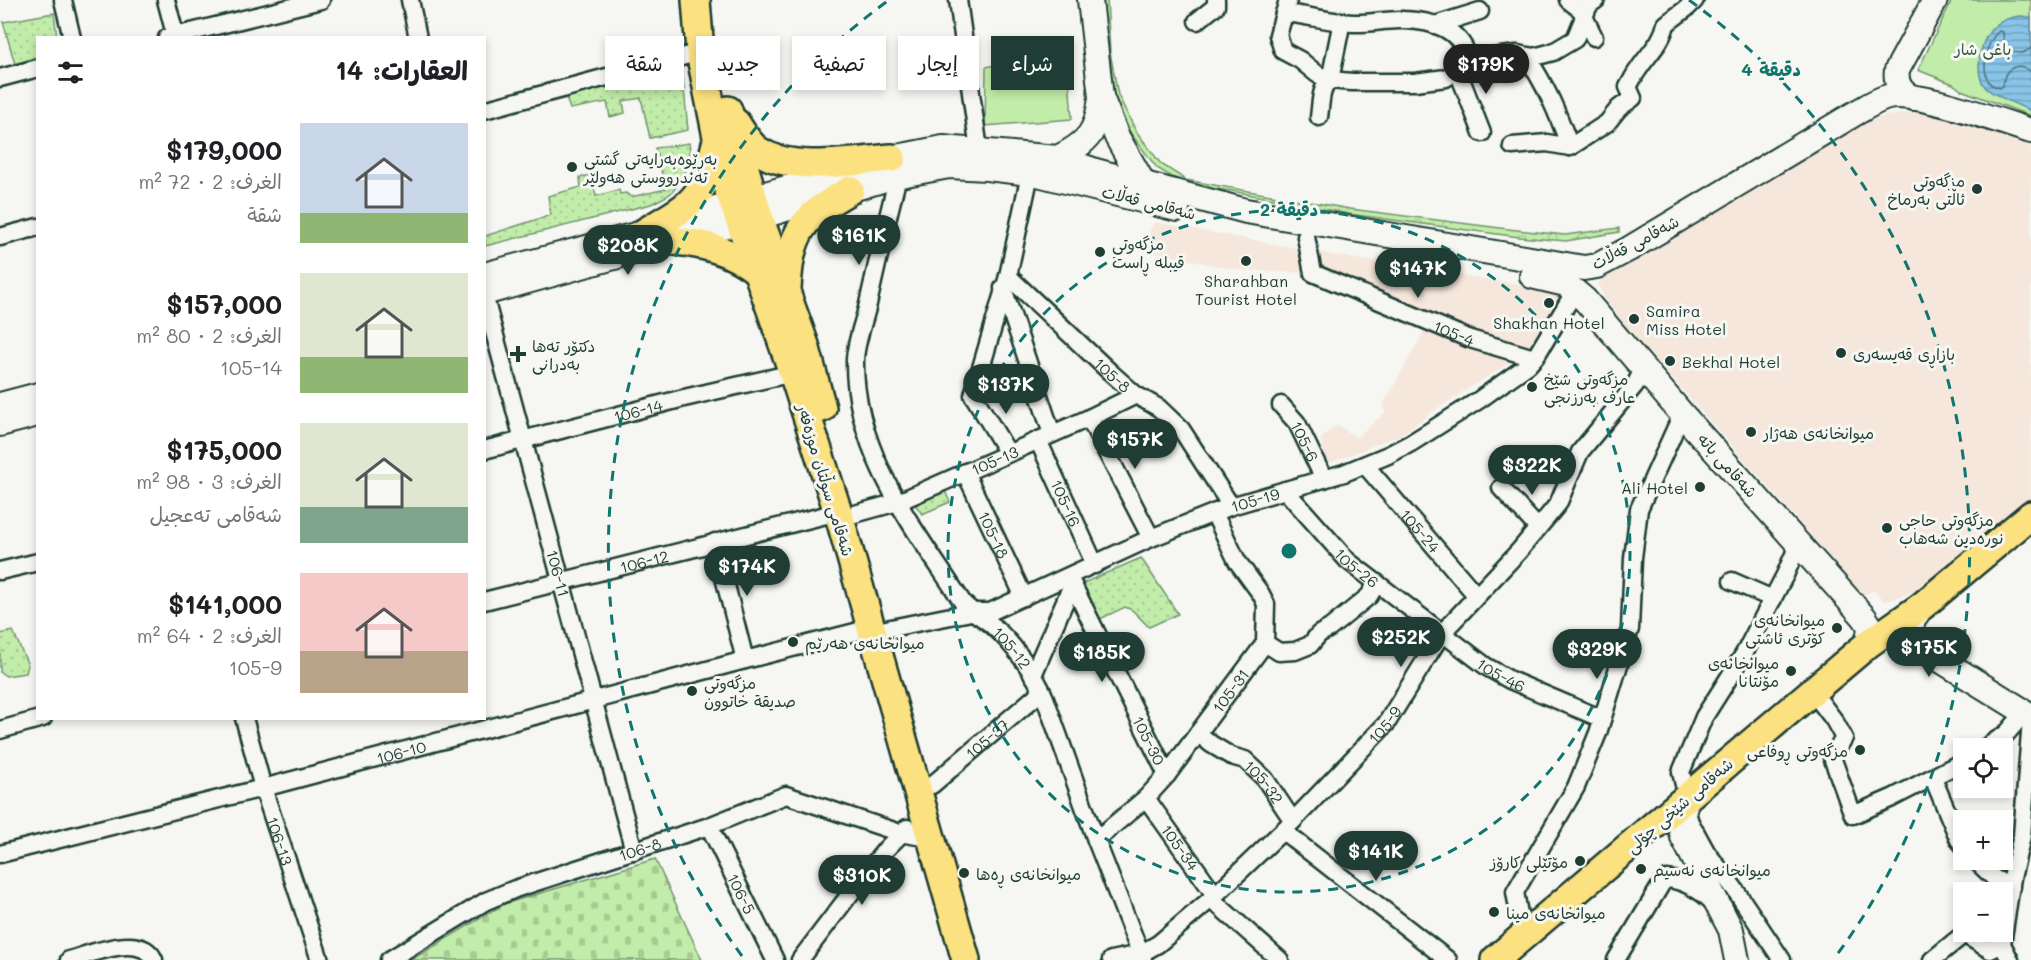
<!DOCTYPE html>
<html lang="ar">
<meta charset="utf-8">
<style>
body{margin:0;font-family:Mali,"Playpen Sans Arabic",sans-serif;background:#f6f6f6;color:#202124;direction:rtl;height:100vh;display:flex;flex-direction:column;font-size:22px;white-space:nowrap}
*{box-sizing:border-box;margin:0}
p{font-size:20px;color:#757577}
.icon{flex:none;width:33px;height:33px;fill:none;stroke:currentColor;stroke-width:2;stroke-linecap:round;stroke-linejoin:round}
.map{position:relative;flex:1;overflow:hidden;direction:ltr}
.panel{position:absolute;left:36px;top:36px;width:450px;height:684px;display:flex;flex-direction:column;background:#fff;border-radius:0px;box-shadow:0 3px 9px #0003;direction:rtl}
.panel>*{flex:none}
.banner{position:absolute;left:504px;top:36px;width:570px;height:54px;direction:rtl;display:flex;gap:12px}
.controls{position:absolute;left:1953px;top:738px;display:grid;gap:12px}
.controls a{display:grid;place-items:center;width:60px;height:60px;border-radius:0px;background:#fff;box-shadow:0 3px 9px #0003;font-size:30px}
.price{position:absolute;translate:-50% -51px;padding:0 14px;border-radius:21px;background:#1f3d34;color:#fff;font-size:20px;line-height:39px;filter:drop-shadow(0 2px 3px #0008)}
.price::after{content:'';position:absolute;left:50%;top:36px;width:18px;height:14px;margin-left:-9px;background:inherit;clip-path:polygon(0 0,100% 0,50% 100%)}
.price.active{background:#222;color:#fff}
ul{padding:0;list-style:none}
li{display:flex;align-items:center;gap:18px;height:150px;padding:0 18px}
li span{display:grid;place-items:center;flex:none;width:168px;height:120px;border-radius:0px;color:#555}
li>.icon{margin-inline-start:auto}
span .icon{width:72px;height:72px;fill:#fffc;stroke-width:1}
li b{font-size:26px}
h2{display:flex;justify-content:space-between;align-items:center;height:72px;padding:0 18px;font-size:26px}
.pill{padding:0 21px;border-radius:0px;background:#fff;box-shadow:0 3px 9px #0003;font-size:21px;line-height:54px}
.pill.active{background:#1f3d34;color:#fff}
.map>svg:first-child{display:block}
</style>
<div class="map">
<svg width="2031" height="960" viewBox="0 0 2031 960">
<defs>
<pattern id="grass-dots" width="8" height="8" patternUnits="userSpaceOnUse" patternTransform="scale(1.5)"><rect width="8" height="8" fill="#c2eca9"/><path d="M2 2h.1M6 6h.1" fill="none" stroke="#a6cb92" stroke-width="1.8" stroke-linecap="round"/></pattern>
<pattern id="forest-crowns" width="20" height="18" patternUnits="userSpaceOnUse" patternTransform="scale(1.5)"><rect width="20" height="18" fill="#c2eca9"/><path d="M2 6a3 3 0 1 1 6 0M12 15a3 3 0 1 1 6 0" fill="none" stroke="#a6cb92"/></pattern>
<pattern id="cemetery-stones" width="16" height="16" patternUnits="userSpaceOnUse" patternTransform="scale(1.5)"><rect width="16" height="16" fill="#c2eca9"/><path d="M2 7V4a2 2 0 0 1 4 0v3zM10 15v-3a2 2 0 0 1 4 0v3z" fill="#a6cb92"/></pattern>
<pattern id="water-rules" width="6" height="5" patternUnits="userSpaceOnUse" patternTransform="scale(1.5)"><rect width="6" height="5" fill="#88c4e8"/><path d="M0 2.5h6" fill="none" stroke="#6fa0bd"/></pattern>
</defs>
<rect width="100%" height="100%" fill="#f6f6f2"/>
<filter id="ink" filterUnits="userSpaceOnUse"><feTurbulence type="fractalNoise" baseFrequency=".0167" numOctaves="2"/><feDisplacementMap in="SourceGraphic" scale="12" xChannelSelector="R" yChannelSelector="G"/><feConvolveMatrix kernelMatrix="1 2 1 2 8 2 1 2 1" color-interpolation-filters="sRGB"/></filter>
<g filter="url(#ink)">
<!-- built -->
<g fill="#f5e7db">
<path d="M1920,112L1974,120L2031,143V502L1938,583L1885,602L1874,590L1862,596L1802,525L1615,314L1603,296L1598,284L1600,281L1731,200L1864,123L1885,116Z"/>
<path d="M1154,222L1350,258L1554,290L1559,297L1526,352L1441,406L1402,434L1325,465L1321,438L1338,425L1356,438L1386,412L1382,407L1432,317L1313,273L1239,270L1141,250Z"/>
</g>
<!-- grass -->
<g fill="url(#grass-dots)" stroke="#70946e" stroke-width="1.5">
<path d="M54,13L57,37L38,38L37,57L15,64L3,22Z"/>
<path d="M681,59L688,130L650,138L641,98L623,101L625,113L610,117L607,102L570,109L564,92Z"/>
<path d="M689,143C693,159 684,179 672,192C667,197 658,200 651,204L485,246V236L551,215L548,196L581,187L580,177L591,175L596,196L619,190L620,194L626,193L631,197L666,189L655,148Z"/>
<path d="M943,487L950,502L922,514L912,500Z"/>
<path d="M1141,558L1178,614L1149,627L1132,610L1125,607L1100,619L1081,584Z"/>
<path d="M13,631L28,665L26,673L6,676L0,672V634Z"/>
</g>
<!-- forest -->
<path fill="url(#forest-crowns)" stroke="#70946e" stroke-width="1.5" d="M1101,0H1107L1110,52L1118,95L1136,131L1161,164L1186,180L1350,209L1508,229L1565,235L1619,228V232L1566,241L1519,237L1349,214L1232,191L1185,185L1157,168L1131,134L1112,98Z"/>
<!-- cemetery -->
<path fill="url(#cemetery-stones)" stroke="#70946e" stroke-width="1.5" d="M655,859L702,960H411L504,904Z"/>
<!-- green -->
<g fill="#c2eca9" stroke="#70946e" stroke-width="1.5">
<path d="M1952,0H2031V116L1961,90L1953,84L1918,70Z"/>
<path d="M1067,48L1072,119L985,126L986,67Z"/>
</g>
<!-- water -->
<path fill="url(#water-rules)" stroke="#5e8ea0" stroke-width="1.5" d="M2022,16L2031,18V111C2020,106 1993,95 1986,88C1980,82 1979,73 1979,66C1980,39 1992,18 2022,16Z"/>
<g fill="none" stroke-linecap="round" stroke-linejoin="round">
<!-- shore -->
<path stroke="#49737c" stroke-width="1.5" d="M2031,48C2016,60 2003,48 2003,32L1999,31C1986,42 1980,69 1990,84L2000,88L2003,86C2003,69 2017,60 2031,72"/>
<!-- minor casing -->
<g stroke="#1f3d34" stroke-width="21">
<g id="minor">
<path d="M63,0L72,38"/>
<path d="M166,0L176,38"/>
<path d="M410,0L418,38"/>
<path d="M958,0L979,150"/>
<path d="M1288,0L1278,35L1283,51L1300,60L1317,74L1330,80L1352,82H1415L1446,78L1469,60"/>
<path d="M1568,0L1581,10L1594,37"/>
<path d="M1284,13C1307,15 1330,22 1353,23C1370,24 1387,19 1404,20C1434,21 1461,29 1469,60L1517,54L1534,57L1553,52L1575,39L1589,5L1596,0"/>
<path d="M1197,21L1216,6V0"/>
<path d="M1435,25L1480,11"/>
<path d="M167,38L321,0"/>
<path d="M1526,56C1546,85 1558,114 1570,147"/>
<path d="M1457,69L1482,133"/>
<path d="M0,78L38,68"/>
<path d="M484,110L700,52"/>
<path d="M1319,117C1321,104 1320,88 1330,80L1342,21"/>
<path d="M1512,146L1547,143L1570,147L1607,123L1619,108L1633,98L1628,87C1631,82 1634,75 1638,70C1648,54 1662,43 1666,24L1687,8L1695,0"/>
<path id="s1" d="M895,176L896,184C886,224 877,264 868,304C864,322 855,343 855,361C854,454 915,529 963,603C972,613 983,617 993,626C1013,644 1035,673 1045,698L1096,840L1143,960"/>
<path d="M0,237L38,227"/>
<path id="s2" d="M1306,237L1313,273L1470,339L1534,358"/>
<path id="s3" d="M1008,276L1110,372L1136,395L1159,408L1181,429L1231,506"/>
<path d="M1003,288L1052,434"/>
<path id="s4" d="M484,295L634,851"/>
<path id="s5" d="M1281,405L1297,423L1324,479"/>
<path d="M1089,418L1151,538"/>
<path id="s6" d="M1038,440L1095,565"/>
<path id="s7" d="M484,450L684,398L793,373"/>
<path d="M1008,453L973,395L1008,276L1030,174"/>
<path id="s8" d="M1365,465L1476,595"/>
<path id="s9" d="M965,472L1024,597"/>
<path d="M1501,488L1538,528"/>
<path id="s10" d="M1285,490L1348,561L1487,667L1510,680L1602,719"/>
<path id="s11" d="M851,515L898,502L1089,418L1136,395"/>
<path d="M715,542L745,660"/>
<path d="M0,571L38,562"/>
<path id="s12" d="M1069,577L1167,775"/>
<path d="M1732,581L1773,599"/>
<path id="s13" d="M484,601L838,512"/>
<path id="s14" d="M886,629L971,612H990L1151,538L1231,506L1344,473L1388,455L1411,443L1479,400L1528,365L1536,356L1575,291"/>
<path d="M1265,643L1279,652L1295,651L1310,645L1319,634L1330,628L1369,596L1377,583"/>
<path d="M1033,675L1072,585"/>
<path d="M1812,691L1834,720L1844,738L1832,757L1853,815L1892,798L1964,761"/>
<path id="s15" d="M244,718L263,788L320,960"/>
<path d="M0,730L43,718"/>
<path id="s16" d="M1198,733L1211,744L1231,756L1245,760L1265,779L1293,821"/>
<path d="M1985,748L2007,733L2025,712"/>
<path d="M1933,778L1959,840L1964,846"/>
<path id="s17" d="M932,785L1042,691"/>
<path id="s18" d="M1146,798L1215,895"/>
<path id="s19" d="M709,826L775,960"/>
<path d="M1283,831L1448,960"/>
<path id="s20" d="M1096,840L1146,798L1167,775L1265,643L1266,604L1261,594L1237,561L1214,513"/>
<path id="s21" d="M0,854L263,788L745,660L871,628"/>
<path d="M1975,860L1995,879L2011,887"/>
<path d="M1211,899L1280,960"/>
<path d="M1528,932L1519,914L1515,892L1576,787L1598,733L1630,629L1633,558L1639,509L1682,414"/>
<path d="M69,960C91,954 142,932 154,960"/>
<path id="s22" d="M389,960L486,901L515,889L709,826L786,795L900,833L923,837L933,848"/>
<path d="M800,960L863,877L886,849L907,828"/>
<path id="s23" d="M1111,960L1140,954L1158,944L1211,899L1293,821L1386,724L1442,633L1519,551L1558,504L1580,452L1635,385L1644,368"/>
<path d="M1616,960L1662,883L1667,879C1684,880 1705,893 1715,905"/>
<path d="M1782,960L1734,888L1707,853L1690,822L1686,809L1687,798L1681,772L1704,717L1744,654L1785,575L1799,543"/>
<path d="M1932,960L1964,934L1990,950L2002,944"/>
<path d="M2010,960L2002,944L2012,878L2022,836L2031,719"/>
</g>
</g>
<!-- secondary casing -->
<g stroke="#1f3d34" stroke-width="28">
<g id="secondary">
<path d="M1090,0L1101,97L1117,137L1143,183"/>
<path d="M1914,98C1901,94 1895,83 1897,70L1935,0"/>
<path d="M1054,167L1058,158C1089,142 1097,132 1101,97"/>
<path d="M484,275L643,233L702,212L892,158L943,148L1058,158L1096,171L1246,211L1584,268L1597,266L1629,249L1854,114C1865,108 1876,100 1888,97C1914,90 2002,122 2031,131"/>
<path d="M1532,276L1566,284L1585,300L1682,414L1864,617L1870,626L1868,644"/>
<path d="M484,293L759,217L895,176L949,166L987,168L1038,174L1177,209"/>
<path d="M0,405L38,395"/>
<path d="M0,424L38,414"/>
<path d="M1922,606C1912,620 1905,631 1918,646L2031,716"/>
<path d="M1687,798L1680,824L1683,837L1731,930L1737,960"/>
</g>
</g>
<!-- primary casing -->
<g stroke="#1f3d34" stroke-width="32">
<g id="primary">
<path d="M696,0L700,52L726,182L793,373L838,512L966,960"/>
<path d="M728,110L759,217L805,345L822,408"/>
<path d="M736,123C742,132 749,145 759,151C792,173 854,161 892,158"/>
<path d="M643,233C693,203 702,202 716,144"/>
<path d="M675,241C706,244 731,251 756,270"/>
<path d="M787,289C790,232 802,217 850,190"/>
<path d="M1495,960L1868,644L1922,606L2031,515"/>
</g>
</g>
<!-- minor -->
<use href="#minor" stroke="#f6f6f2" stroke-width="16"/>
<!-- secondary -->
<use href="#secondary" stroke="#f6f6f2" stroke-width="24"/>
<!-- primary -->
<use href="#primary" stroke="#fbe180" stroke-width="27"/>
</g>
</g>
<!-- distance rings -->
<g fill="none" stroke="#0f766e" stroke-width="3" stroke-dasharray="10 8">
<circle cx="1289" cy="551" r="341"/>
<path d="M742 956A681 681 0 0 1 889 0M1689 0A681 681 0 0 1 1836 956"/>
</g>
<!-- markers -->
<g fill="#1f3d34" stroke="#f6f6f2" stroke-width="2">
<circle cx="572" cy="167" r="6"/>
<circle cx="1977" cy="189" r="6"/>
<circle cx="1100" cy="252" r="6"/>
<circle cx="1246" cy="261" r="6"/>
<circle cx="1549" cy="303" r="6"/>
<circle cx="1634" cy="319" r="6"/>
<circle cx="1841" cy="353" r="6"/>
<path d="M515 345h6v6h6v6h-6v6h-6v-6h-6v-6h6z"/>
<circle cx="1670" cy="361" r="6"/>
<circle cx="1532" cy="387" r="6"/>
<circle cx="1751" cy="432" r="6"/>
<circle cx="1700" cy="487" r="6"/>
<circle cx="1887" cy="528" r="6"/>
<circle cx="1837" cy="628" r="6"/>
<circle cx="793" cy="642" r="6"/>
<circle cx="1791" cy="671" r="6"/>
<circle cx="692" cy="691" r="6"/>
<circle cx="1860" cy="750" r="6"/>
<circle cx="1580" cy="861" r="6"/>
<circle cx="1641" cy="869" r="6"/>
<circle cx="964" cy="873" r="6"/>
<circle cx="1494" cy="912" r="6"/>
</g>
<g text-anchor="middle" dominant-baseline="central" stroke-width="6" stroke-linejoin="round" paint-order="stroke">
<!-- park labels -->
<g font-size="16" fill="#375746" stroke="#f6f6f2">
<text x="1983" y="48">باغی شار</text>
</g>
<!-- poi labels -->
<g font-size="16" fill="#1f3d34" stroke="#f6f6f2" text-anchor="start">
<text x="584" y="158">بەڕێوەبەرایەتی گشتی<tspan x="584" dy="18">تەندرووستی هەولێر</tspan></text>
<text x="1965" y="180" text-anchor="end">مزگەوتی<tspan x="1965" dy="18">ئاڵتی بەرماخ</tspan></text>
<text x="1112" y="243">مزگەوتی<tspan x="1112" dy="18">قیبلە ڕاست</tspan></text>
<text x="1246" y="280" text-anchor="middle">Sharahban<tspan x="1246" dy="18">Tourist Hotel</tspan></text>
<text x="1646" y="310">Samira<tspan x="1646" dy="18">Miss Hotel</tspan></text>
<text x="1549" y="322" text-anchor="middle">Shakhan Hotel</text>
<text x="532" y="345">دکتۆر تەها<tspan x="532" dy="18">بەدرانی</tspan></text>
<text x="1853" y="353">بازاڕی قەیسەری</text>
<text x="1682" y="361">Bekhal Hotel</text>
<text x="1544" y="378">مزگەوتی شێخ<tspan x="1544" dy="18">عارف بەرزنجی</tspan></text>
<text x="1763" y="432">میوانخانەی هەژار</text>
<text x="1688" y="487" text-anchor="end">Ali Hotel</text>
<text x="1899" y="519">مزگەوتی حاجی<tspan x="1899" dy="18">نورەدین شەهاب</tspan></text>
<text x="1825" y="619" text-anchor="end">میوانخانەی<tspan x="1825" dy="18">کۆتری ئاشتی</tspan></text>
<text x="805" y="642">میوانخانەی هەرێم</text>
<text x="1779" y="662" text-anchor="end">میوانخانەی<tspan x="1779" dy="18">مۆنتانا</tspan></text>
<text x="704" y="682">مزگەوتی<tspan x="704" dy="18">صديقة خاتوون</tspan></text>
<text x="1848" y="750" text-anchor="end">مزگەوتی ڕوفاعی</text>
<text x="1568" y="861" text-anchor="end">مۆتێلی کارۆز</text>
<text x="1653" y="869">میوانخانەی نەسیم</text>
<text x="976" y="873">میوانخانەی ڕەها</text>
<text x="1506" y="912">میوانخانەی مینا</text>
</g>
<!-- street labels -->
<g font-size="16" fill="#1f3d34" stroke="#f6f6f2">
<text transform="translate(1149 202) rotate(14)">شەقامی قەڵات</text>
<text transform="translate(1635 242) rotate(-28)">شەقامی قەڵات</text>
<text stroke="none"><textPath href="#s2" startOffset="190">105-4</textPath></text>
<text stroke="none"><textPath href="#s3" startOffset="144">105-8</textPath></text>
<text stroke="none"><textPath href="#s7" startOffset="159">106-14</textPath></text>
<text stroke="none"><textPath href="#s5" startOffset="44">105-6</textPath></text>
<text stroke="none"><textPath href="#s11" startOffset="154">105-13</textPath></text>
<text transform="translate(1728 465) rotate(48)">شەقامی باتە</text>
<text transform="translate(826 480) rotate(73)">شەقامی سوڵتان موزەفەر</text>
<text stroke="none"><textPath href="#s14" startOffset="394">105-19</textPath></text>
<text stroke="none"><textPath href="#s6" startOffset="69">105-16</textPath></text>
<text stroke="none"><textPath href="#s8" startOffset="86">105-24</textPath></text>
<text stroke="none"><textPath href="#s9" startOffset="69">105-18</textPath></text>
<text stroke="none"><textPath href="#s13" startOffset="165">106-12</textPath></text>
<text stroke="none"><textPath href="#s10" startOffset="106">105-26</textPath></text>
<text stroke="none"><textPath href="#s4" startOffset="288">106-11</textPath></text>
<text stroke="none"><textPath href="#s1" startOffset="526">105-12</textPath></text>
<text stroke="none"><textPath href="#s10" startOffset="286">105-46</textPath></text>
<text stroke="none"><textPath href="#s20" startOffset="202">105-31</textPath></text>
<text stroke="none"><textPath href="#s23" startOffset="366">105-9</textPath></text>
<text stroke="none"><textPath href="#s17" startOffset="72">105-37</textPath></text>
<text stroke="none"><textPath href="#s12" startOffset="182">105-30</textPath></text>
<text stroke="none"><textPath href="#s21" startOffset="414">106-10</textPath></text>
<text stroke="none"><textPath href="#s16" startOffset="84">105-32</textPath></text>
<text transform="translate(1679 805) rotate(-41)">شەقامی شێخی چۆلی</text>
<text stroke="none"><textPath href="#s15" startOffset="128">106-13</textPath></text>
<text stroke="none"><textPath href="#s18" startOffset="60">105-34</textPath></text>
<text stroke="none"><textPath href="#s22" startOffset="276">106-8</textPath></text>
<text stroke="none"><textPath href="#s19" startOffset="75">106-5</textPath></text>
</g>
</g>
<circle cx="1289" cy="551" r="9" fill="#0f766e" stroke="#f6f6f2" stroke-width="3"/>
<g font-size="18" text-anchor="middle" font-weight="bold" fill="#0f766e" stroke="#f6f6f2" stroke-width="6" stroke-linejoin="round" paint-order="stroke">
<text x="1771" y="76">4 دقيقة</text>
<text x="1289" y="216">2 دقيقة</text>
</g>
</svg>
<div class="controls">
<a><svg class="icon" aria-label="locate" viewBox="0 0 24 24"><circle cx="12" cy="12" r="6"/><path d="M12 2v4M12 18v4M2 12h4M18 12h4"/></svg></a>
<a>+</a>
<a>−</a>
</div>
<b class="price active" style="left:1486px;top:95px">$179K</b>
<b class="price" style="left:859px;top:266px">$161K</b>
<b class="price" style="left:628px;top:276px">$208K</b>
<b class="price" style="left:1418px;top:299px">$147K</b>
<b class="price" style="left:1006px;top:415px">$137K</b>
<b class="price" style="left:1135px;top:470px">$157K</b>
<b class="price" style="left:1532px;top:496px">$322K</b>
<b class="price" style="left:747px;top:597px">$174K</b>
<b class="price" style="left:1401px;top:668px">$252K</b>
<b class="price" style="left:1929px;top:678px">$175K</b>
<b class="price" style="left:1597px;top:680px">$329K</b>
<b class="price" style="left:1102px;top:683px">$185K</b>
<b class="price" style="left:1376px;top:882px">$141K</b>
<b class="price" style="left:862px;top:906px">$310K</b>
<div class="banner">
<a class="pill active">شراء</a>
<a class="pill">إيجار</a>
<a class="pill">تصفية</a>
<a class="pill">جديد</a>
<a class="pill">شقة</a>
</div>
<section class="panel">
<h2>العقارات: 14<svg class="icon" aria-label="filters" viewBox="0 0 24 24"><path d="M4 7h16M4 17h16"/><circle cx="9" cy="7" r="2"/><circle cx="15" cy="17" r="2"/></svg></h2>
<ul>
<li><span style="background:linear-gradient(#c9d6e8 75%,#8fb573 0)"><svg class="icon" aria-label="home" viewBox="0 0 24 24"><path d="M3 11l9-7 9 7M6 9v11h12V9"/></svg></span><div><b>$179,000</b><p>الغرف: 2 · 72 m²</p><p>شقة</p></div></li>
<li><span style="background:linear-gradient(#dfe7d0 70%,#8fb573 0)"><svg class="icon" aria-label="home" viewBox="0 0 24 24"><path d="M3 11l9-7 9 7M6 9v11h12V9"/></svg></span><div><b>$157,000</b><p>الغرف: 2 · 80 m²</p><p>105-14</p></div></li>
<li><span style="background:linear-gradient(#dfe7d0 70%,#7fa58c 0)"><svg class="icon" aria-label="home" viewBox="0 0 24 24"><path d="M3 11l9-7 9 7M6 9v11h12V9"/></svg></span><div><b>$175,000</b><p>الغرف: 3 · 98 m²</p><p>شەقامی تەعجیل</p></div></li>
<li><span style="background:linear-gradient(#f6c9c9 65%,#b9a48a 0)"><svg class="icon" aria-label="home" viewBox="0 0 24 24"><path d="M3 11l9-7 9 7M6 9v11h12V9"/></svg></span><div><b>$141,000</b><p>الغرف: 2 · 64 m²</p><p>105-9</p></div></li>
</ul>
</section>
</div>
